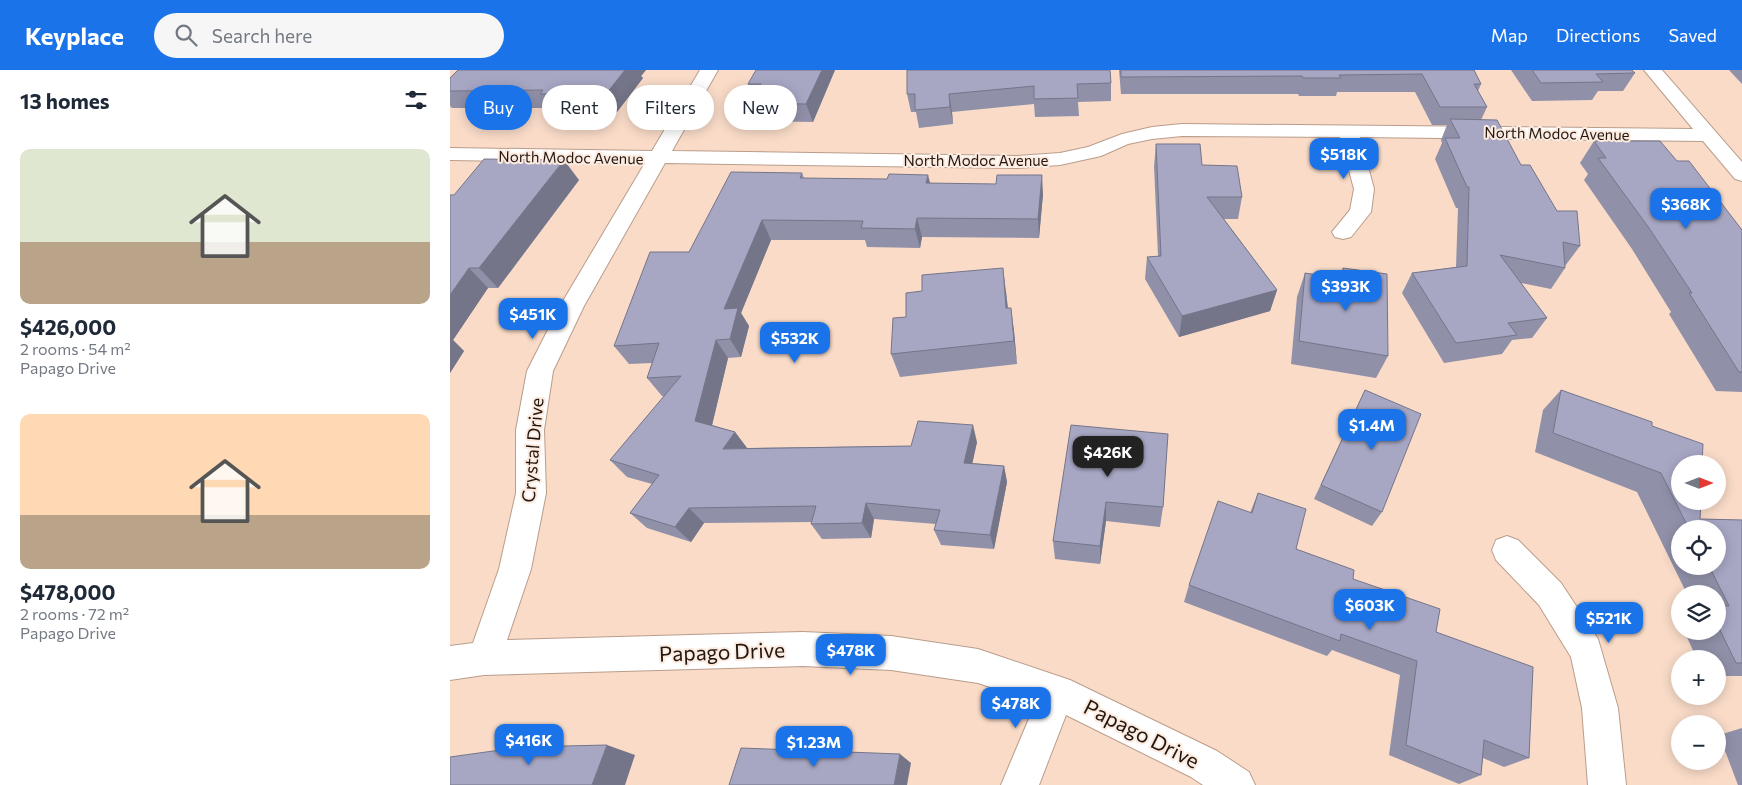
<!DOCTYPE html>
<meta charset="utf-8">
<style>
body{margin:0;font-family:Commissioner,sans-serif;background:#f6f6f7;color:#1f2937;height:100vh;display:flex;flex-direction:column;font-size:19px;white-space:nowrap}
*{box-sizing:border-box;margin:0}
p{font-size:16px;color:#747a83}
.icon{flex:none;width:28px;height:28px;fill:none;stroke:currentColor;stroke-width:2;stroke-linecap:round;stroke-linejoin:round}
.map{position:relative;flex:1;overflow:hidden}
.panel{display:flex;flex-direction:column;background:#fff;width:450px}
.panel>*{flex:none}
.top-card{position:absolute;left:15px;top:15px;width:475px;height:45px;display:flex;gap:10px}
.needle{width:32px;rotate:90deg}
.fabs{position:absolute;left:1221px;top:385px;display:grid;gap:10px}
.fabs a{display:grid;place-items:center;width:55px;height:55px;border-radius:50%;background:#fff;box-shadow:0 2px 12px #0003;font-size:25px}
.price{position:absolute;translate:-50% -42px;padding:0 11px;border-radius:10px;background:#1a73e8;color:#fff;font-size:16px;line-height:32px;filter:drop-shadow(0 1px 2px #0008)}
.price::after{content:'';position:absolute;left:50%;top:30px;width:15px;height:11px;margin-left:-8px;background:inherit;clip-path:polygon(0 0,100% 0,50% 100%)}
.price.selected{background:#222;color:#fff}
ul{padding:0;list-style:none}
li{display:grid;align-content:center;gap:10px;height:265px;padding:0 20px}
li span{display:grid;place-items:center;height:155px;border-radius:10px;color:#555}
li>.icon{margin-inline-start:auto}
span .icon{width:90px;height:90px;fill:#fffc;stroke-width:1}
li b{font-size:21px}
h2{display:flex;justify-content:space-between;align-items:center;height:60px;padding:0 20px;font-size:21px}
.tag{padding:0 18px;border-radius:22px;background:#fff;box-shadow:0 2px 12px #0003;font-size:18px;line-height:45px}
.tag.selected{background:#1a73e8;color:#fff}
header{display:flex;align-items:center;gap:30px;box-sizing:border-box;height:70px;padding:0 25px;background:#1a73e8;color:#fff}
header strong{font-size:24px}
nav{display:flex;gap:28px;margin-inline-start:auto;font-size:18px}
.search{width:350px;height:45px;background:#f6f6f7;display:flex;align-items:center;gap:12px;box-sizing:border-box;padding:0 18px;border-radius:28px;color:#747a83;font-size:19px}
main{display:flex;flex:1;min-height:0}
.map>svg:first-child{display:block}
</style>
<header>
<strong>Keyplace</strong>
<div class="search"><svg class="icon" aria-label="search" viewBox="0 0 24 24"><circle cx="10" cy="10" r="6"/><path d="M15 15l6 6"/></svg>Search here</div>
<nav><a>Map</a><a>Directions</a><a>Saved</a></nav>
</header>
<main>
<section class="panel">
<h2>13 homes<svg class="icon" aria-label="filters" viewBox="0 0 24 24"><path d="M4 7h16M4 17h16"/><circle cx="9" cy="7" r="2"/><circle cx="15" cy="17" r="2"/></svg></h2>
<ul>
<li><span style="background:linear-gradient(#dfe7d0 60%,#b9a48a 0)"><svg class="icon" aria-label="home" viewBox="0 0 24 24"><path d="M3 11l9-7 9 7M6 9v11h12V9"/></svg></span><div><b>$426,000</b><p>2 rooms · 54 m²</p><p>Papago Drive</p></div></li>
<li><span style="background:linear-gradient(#ffd9b3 65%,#b9a48a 0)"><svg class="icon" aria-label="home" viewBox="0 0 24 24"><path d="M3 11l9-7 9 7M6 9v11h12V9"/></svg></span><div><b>$478,000</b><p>2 rooms · 72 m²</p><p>Papago Drive</p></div></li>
</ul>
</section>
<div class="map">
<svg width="1292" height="715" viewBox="0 0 1292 715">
<rect width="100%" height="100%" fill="#f9dbc8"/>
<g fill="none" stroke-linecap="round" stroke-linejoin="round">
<!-- minor casing -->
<g stroke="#b99d8b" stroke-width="2">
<g id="minor">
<path d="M250,0H268L222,81L567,86L610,83L638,77L672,64L702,57L732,54L1243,59L1194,0H1212L1292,92V111L1285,109L1253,71L910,67L924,119L921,142L901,167L893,169L885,167L882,162L900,140L904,119L890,67L732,66L702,69L678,74L651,86L610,95L567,98L215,93L134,236L103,301L94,360L96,423L81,499L57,570L353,562L441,566L528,579L620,610L767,681L799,702L805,715H753L741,707L616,645L589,715H551L586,632L528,613L441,600L353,596L34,605L0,610V576L23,573L49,499L66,423V360L77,301L110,236L195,93L0,90V78L202,81Z"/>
<path d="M1057,466L1068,470L1111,513L1148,569L1168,638L1176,715H1138L1132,638L1121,587L1089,535L1046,490L1042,480L1046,470Z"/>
</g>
</g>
<!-- minor -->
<use href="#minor" fill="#fff" fill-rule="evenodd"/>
</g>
<!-- wall -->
<g fill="#9090a9" fill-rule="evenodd">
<path d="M8,0H196L191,6L193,8L167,42L102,41L99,38H2L0,36V8Z"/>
<path d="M385,0L363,52L308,51L301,33L304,27L298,14Z"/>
<path d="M457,0L661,13V31L628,32L629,46L585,47L584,34L502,42L503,54L469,58L466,42H461L457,24Z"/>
<path d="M669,0H1024L1031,14L1028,21L1037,37L1031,50L1071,95L1107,141L1130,176L1115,196V198L1101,219L1071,213L1097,248L1082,268L1062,270L1052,284L994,293L952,223L962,203L1006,197L1008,138H1006L985,89L992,73L991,70L997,55H982L965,22H887L886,26H849L848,24H671Z"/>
<path d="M1061,0H1182L1185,3L1173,21H1148L1142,30L1082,31Z"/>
<path d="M1279,0H1292V14Z"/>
<path d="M1144,71L1227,91L1292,160V322L1266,321L1219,244L1221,242L1182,179L1134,110L1138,104L1130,93Z"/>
<path d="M706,74L752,95L792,127L788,149H774L827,220L820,241L729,267L695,209L697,187L708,186L704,96Z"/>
<path d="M352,103L354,108L480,113L593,124L589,168L472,167L470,178L417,177L415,170H321L291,243L299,256L291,287L278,288L262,355L285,362L297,378L461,376L527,372L522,393L554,396L557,412L544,479L491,475L484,460L486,454L424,449L421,468L372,469L361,454L362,452L254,453L241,472L197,458L180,443L202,414L177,407L160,390L214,326H212L197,308L202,293L179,294L164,276L239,182Z"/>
<path d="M129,110L48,218H38L3,270L14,281L0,303L4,125Z"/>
<path d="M893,198L938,286L926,308L841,294L847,227L855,203L888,208Z"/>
<path d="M556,222L558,238L564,261L567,294L450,307L441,284L456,247Z"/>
<path d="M915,320L932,442L922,456L864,429Z"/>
<path d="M1111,320L1202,356L1250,449L1292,450V606H1268V589H1247L1234,561H1268V524H1237L1187,422L1085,382L1093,340ZM1230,459H1268V496H1230Z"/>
<path d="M718,364L713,437L710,457L656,451L650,494L605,489L603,471Z"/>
<path d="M808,423L846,479L903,509L986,562L1079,688L1054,697L1033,688L1031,705L1009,714L939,685L950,605L882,580L877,586L734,532L739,515L800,443Z"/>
<path d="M1292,658V715H1288L1269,665Z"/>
</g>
<!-- shaded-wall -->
<g fill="#757589">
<path d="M175,0H196L191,6L193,8L167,42L156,24Z"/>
<path d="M372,0H385L363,52L356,34Z"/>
<path d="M499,24L502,42L503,54L500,37Z"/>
<path d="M114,90L129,110L48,218L29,198Z"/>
<path d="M478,105L483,124L476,113Z"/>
<path d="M592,105L593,124L589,168L588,149Z"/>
<path d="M467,148L472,167L470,178L465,159Z"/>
<path d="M312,150L321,170L291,243L299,256L291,287L280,269L274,239Z"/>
<path d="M19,198L38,218L3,270L14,281L0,303V225Z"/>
<path d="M553,198L556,222L560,262L556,238Z"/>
<path d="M827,220L820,241L729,267L732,246Z"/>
<path d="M561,238L564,261L567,294L564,271Z"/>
<path d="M266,270L278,288L259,368L245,351Z"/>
<path d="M523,355L527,372L519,409L514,393Z"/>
<path d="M285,362L297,378L273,379Z"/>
<path d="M554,396L557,412L544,479L540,465Z"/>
<path d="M656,432V451L650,494V476Z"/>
<path d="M416,433L424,449L421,468L412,453Z"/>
<path d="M239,438L254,453L241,472L225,457Z"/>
<path d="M157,675L185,685L175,715H142Z"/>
<path d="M450,684L461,693L457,715H444Z"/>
</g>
<!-- building -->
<g fill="#a7a7c4" stroke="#757589">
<path d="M8,0H175L156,24H90L93,20L0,21V8Z"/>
<path d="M306,0H372L356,34L301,33L311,14H298Z"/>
<path d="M457,0H660L661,13L627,14L628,28L584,29V16L499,24L500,37L465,40V24H457Z"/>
<path d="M671,0H1024L1031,14H1024L1037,37H990L972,4L889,5L891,8H853L852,6L671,7Z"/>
<path d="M1082,0H1182L1185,3L1146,4L1153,12L1091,13Z"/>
<path d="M1000,49L1047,50L1071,95H1080L1107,141H1127L1130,176L1113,172L1115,198L1050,185L1097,248L1058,253L1067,265L1006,273L962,203L1017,196L1019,117H1017L995,68H1010Z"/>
<path d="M1144,71H1210L1227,91H1239L1292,160V302H1289L1239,223H1242L1199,158L1148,88H1156Z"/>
<path d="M706,74H750L752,95L787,96L792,127H757L827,220L732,246L697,187L711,186Z"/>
<path d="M34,89L114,90L29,198H19L0,225V125H4Z"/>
<path d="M281,102L352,103L350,108L437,109L439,104L478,105L476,113L546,114L547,105H592L588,149L467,148L465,159L411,158L413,151L312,150L274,239L288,238L280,269L266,270L245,351L285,362L273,379L461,376L468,351L523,355L514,393L554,396L540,465L484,460L490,440L416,433L412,453L361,454L366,436L239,438L225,457L180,443L209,405L160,390L231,306L197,308L209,273L164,276L200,182H239Z"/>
<path d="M553,198L556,238H561L564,271L441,284L443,248L456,247V223L472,221V205Z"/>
<path d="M893,198L937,204L938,286L849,271L855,203L892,209Z"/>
<path d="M915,320L971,344L932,442L871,415Z"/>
<path d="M1111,320L1202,352V356L1253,374L1252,394H1230V431H1251L1250,449L1292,450V593H1286L1268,556V536H1279L1259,496H1268V459H1239L1211,403L1103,363Z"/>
<path d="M621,355L718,364L713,437L656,432L650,476L603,471Z"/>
<path d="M808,423L856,439L846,479L904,500L903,509L990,539L986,562L1083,597L1079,688L1034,670L1031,705L956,675L967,591L891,564L890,571L739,515L768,431L802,443Z"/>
<path d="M157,675L142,715H0V687L72,677Z"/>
<path d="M291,678L450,684L444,715H279Z"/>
</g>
<g text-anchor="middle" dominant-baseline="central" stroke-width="4" stroke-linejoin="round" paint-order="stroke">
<!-- far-street labels -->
<g font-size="15" fill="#211710" stroke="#fdebe0">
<text transform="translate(1107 63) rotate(1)">North Modoc Avenue</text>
<text transform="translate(121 87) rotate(1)">North Modoc Avenue</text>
<text x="526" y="90">North Modoc Avenue</text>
</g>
<!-- street labels -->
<g font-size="18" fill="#211710" stroke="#fdebe0">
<text transform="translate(82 380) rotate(-85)">Crystal Drive</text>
</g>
<!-- near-street labels -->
<g font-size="21" fill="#211710" stroke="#fdebe0">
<text transform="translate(272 581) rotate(-2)">Papago Drive</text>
<text transform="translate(692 663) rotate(27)">Papago Drive</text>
</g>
</g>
</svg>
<div class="fabs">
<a><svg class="needle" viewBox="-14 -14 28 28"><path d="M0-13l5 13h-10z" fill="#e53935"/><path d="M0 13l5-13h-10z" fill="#747a83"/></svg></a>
<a><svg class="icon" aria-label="locate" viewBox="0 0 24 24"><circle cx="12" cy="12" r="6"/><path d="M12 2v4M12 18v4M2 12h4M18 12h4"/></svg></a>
<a><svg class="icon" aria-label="layers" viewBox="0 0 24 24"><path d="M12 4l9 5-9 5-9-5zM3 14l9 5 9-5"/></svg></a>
<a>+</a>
<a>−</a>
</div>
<b class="price" style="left:894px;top:110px">$518K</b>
<b class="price" style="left:1236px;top:160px">$368K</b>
<b class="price" style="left:896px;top:242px">$393K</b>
<b class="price" style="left:83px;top:270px">$451K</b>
<b class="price" style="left:345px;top:294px">$532K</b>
<b class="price" style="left:922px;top:381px">$1.4M</b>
<b class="price selected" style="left:658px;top:408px">$426K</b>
<b class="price" style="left:920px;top:561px">$603K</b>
<b class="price" style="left:1159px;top:574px">$521K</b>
<b class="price" style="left:401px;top:606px">$478K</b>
<b class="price" style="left:566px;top:659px">$478K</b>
<b class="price" style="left:79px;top:696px">$416K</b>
<b class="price" style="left:364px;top:698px">$1.23M</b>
<div class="top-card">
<a class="tag selected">Buy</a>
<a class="tag">Rent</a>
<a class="tag">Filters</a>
<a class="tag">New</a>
</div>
</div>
</main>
